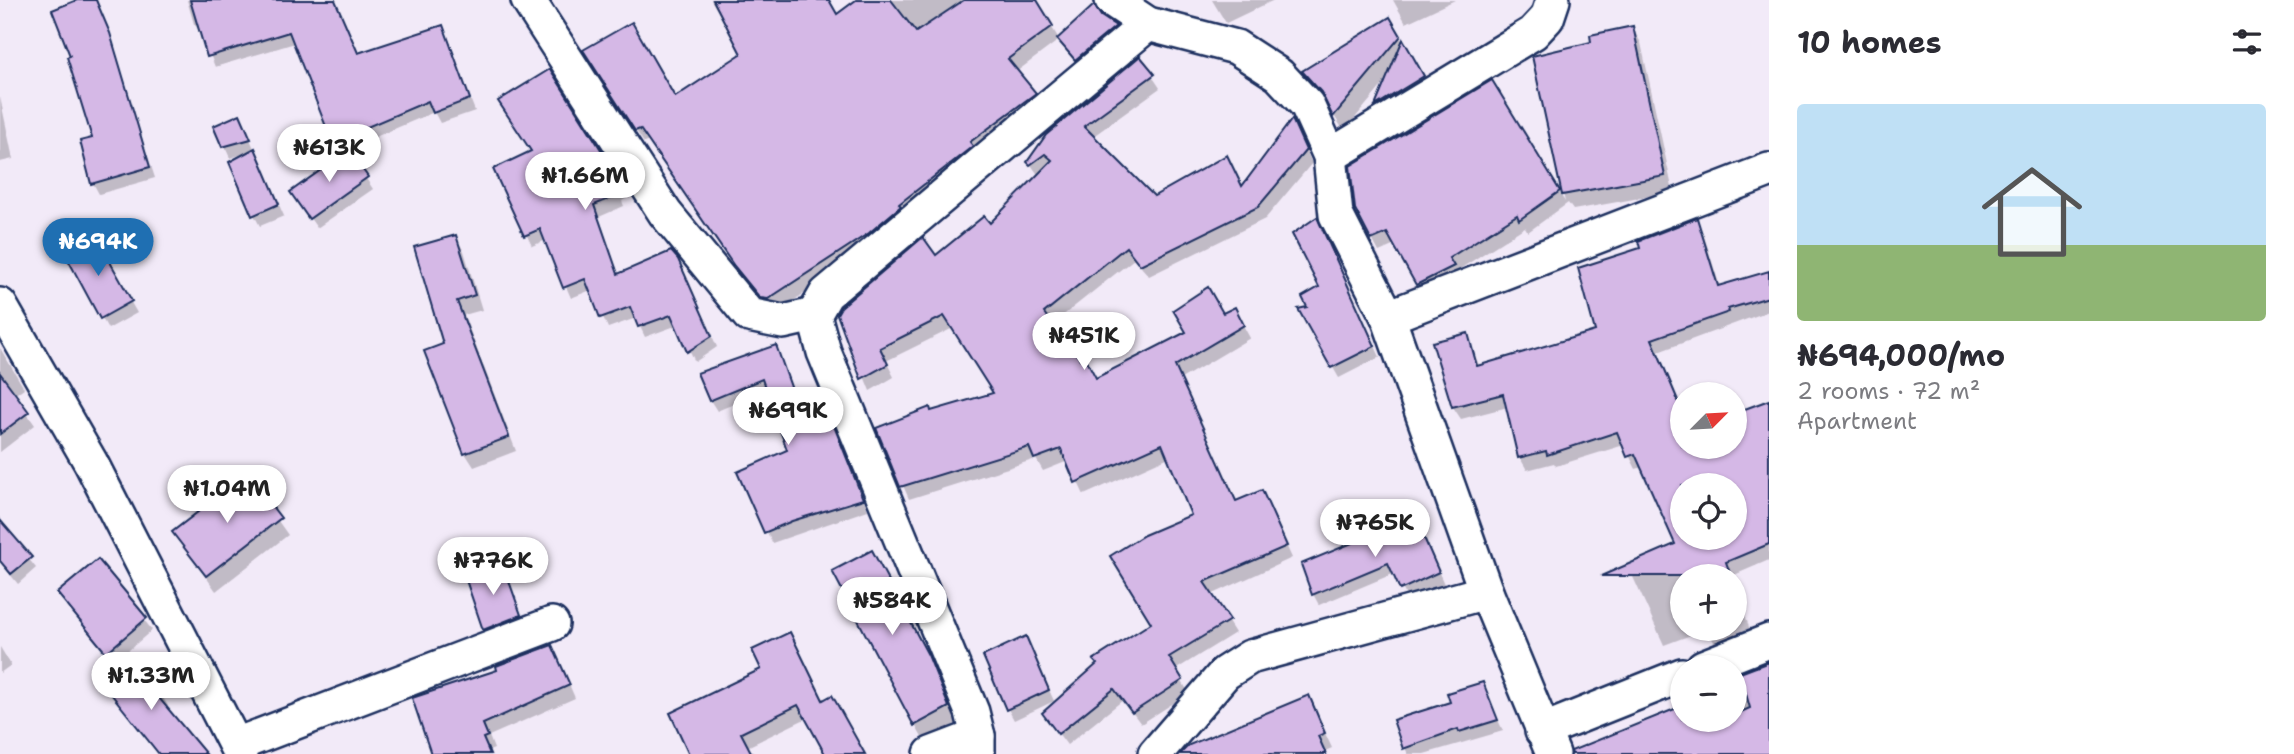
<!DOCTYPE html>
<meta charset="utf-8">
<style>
body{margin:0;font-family:"Shantell Sans",sans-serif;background:#f2f2f3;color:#2b2b33;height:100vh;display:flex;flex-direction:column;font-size:26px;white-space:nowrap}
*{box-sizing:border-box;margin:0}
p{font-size:23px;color:#7c7c81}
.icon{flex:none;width:38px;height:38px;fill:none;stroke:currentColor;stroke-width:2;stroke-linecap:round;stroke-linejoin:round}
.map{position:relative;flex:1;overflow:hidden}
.drawer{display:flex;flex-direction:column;background:#fff;width:525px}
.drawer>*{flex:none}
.needle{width:46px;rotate:66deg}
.tools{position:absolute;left:1670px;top:382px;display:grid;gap:14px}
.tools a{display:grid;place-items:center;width:77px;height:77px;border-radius:50%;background:#fff;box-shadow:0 2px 5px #0004;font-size:35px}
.price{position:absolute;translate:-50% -60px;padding:0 16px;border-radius:24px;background:#fff;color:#222;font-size:23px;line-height:46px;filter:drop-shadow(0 2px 4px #0008)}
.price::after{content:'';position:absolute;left:50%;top:42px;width:21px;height:16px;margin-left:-10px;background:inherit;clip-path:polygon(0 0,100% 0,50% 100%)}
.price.active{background:#1f6fb2;color:#fff}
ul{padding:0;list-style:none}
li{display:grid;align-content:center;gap:14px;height:371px;padding:0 28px}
li span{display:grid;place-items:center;height:217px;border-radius:7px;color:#555}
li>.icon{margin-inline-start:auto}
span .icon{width:126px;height:126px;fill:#fffc;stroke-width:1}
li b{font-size:30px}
h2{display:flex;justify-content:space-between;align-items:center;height:84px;padding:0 28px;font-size:30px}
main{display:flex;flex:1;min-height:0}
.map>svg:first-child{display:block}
</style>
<main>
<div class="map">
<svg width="1769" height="754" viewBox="0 0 1769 754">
<rect width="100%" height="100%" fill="#f2eaf8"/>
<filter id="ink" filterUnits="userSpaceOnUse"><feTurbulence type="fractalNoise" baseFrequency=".0143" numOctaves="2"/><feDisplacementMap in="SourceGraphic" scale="14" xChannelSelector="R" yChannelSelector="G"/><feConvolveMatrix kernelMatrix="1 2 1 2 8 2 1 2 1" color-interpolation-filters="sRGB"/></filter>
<g filter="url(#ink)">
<!-- shadow -->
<g fill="#0003" fill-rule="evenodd">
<path d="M82,0H95L99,6L155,178L99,194L93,183L94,139Z"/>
<path d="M187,0H335L359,55L442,27L475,111L440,123L434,112L340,152L295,43L215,67L202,34L194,24Z"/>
<path d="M711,0H827L836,16L859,0H1035L1059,39L1100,17L1114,27L1120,37L1082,70L1059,40L1016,72L1042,107L876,246L776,312L769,310L743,279L649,141L644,143L593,63L674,99L743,55Z"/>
<path d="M1212,0H1274L1226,23Z"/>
<path d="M1393,0H1455L1406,23Z"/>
<path d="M1390,20L1432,93L1385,121L1377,106L1387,80L1344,131L1305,71Z"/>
<path d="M1632,27L1641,43L1673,192L1573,210L1568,203L1528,232L1525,227L1455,272L1459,279L1425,297L1395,245L1379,252L1356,209L1492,82L1565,202L1534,57L1593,43Z"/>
<path d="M1140,58L1160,88L1092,137L1154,199L1243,189L1292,122L1312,163L1265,219L1149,276L1134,259L1051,325L1096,380L1234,309L1250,338L1181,379L1236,503L1262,492L1292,558L1211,595L1235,633L1175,670L1189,693L1141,724L1123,700L1067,745L1052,725L1153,624L1194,516L1169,457L1084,495L1068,461L1043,471L1036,459L909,499L878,429L995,394L953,328L886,361L894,377L870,391L839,314L990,226L1039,176L1029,162Z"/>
<path d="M0,97L13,159L0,162Z"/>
<path d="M216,127L245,128L284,216L260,226L254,215L246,153L230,158Z"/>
<path d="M349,153L373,189L317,228L299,203Z"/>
<path d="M495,170L623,186L629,197L622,201L624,206L599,217L619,276L684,272L717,347L695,362L678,325L645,337L636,318L608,328L591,290L571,298L546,240L532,246Z"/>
<path d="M1696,221L1703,233L1720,287L1769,273V311L1658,352L1682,409V446H1734L1769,401V560L1732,576H1682V628H1734V581L1750,630L1715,644L1707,629L1664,645L1628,566L1677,545L1642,467L1636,469L1624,445L1556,466L1554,463L1527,470L1520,458L1508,407L1461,419L1453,407L1434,344L1467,335L1480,368L1597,333L1642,249ZM1682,485H1734V537H1682Z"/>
<path d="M1322,230L1380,357L1339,378L1300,310L1310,308L1321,288Z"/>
<path d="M455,237L464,251L482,310L464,315L516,451L474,467L465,453L445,345Z"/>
<path d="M95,239L137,313L108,329L67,255Z"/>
<path d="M776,347L802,416L831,419L868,510L772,543L740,473L789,451L767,390L717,411L710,400Z"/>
<path d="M0,348L24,388L14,395L35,425L0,452Z"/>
<path d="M247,477L288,535L216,591L174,532Z"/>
<path d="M0,523L36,568L18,584L0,562Z"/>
<path d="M1420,530L1444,584L1408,600L1395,573L1319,605L1313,594Z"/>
<path d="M98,562L152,630L114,663L59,594Z"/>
<path d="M502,566L526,627L491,640L485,629Z"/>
<path d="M881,568L936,673L957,723L924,741L915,725Z"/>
<path d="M1026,638L1054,701L1014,720L1008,709Z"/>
<path d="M0,647L11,665L0,673Z"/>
<path d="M558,659L575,698L489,736L494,749L489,751L490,754H433Z"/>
<path d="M1769,662V754H1576L1682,719H1734V686Z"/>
<path d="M763,670L824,702L863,754H827L807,718L747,747L751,754H691Z"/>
<path d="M1482,684L1503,731L1424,754H1408L1405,748L1452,703Z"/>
<path d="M106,686L162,696L168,706L166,708L204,754H158Z"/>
<path d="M1308,697L1332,748L1325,751L1326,754H1188Z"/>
</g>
<!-- building -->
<g fill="#d5b8e6" stroke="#1b2f5e" stroke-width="2" fill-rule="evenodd">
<path d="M77,0H96L110,33L150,167L91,184L80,141L92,138L67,57L70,56L52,10Z"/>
<path d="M190,0H335L358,53L443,25L470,99L433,113L428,101L332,142L289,32L207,57Z"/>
<path d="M713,0H829L837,14L856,0H891L916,32L964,0H1037L1053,26L1008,59L1036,93L970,142L973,146L899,204L901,206L869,233L768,299L760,298L734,266L640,129L635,131L583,50L632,22L675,97L741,54Z"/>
<path d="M1094,5L1101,16L1116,26L1075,60L1057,39Z"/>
<path d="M1390,17L1401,36L1333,117L1321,92L1302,71Z"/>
<path d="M1633,26L1665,176L1562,195L1532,56L1591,42L1590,35Z"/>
<path d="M1403,39L1424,76L1375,106Z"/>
<path d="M1140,56L1155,74L1084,126L1154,196L1227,155L1242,186L1292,119L1306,150L1258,207L1140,265L1126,247L1044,313L1080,359L1085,357L1096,378L1186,332L1173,310L1208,287L1223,313L1235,307L1244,325L1175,366L1236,501L1262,490L1287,546L1204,582L1230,620L1169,657L1183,680L1132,713L1114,689L1058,734L1042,713L1097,664L1093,660L1151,623L1110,556L1144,535L1191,515L1162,444L1075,483L1061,449L1034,459L1029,447L900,487L876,428L930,407L931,411L993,393L944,316L880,348L888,364L861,379L837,314L841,307L923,237L936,255L984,216L990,223L1052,160L1045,154L1030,165L1027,162L1046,135Z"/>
<path d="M550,69L624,186L617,190L619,195L594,205L618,274L671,251L678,259L712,336L687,352L671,315L638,327L630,307L600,318L585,279L563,288L540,229L524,236L493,169L531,151L498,101Z"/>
<path d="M1492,80L1560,191L1519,220L1517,215L1449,258L1454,266L1416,285L1387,233L1371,240L1355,209L1350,166Z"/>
<path d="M240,114L251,139L222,147L213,126Z"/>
<path d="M255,148L279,204L252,216L229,162Z"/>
<path d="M349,150L368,177L309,219L290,192Z"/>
<path d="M1317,217L1375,346L1331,368L1298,309L1307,307L1302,297L1319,287L1292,234Z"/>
<path d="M1697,218L1718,286L1769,271V297L1728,309L1729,312L1652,339L1682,410V446H1734V413L1769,400V544L1726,562L1731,576H1601L1675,544L1635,454L1627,457L1617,432L1547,455L1546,451L1518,458L1503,394L1452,407L1432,342L1468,333L1477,366L1595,331L1578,268L1640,248L1638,241ZM1682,485H1734V537H1682Z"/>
<path d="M456,235L475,295L457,301L509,437L464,454L424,351L443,344L414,247Z"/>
<path d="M96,237L132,301L100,319L65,254Z"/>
<path d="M776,345L801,415L826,406L863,499L792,521L764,533L737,472L787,450L762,379L709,401L697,373Z"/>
<path d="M0,373L29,412L0,434Z"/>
<path d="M247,474L281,518L206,576L172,532Z"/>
<path d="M1415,517L1439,572L1400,590L1388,563L1312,595L1301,564Z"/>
<path d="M0,520L32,557L11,574L0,561Z"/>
<path d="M872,550L928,655L949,707L914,726L832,571Z"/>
<path d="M98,559L147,618L106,653L57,593Z"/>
<path d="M503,564L521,615L483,630L465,577Z"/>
<path d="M790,632L823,700L832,695L865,754H825L798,705L741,733L752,754H689L670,713L761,669L752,650Z"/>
<path d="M1026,636L1049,690L1006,710L983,656Z"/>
<path d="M552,645L570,685L483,724L488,736L483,738L490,754H431L412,698L497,670L496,666Z"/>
<path d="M137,660L163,695L159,698L206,754H159L104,685Z"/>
<path d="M1769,662V754H1572L1571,751L1682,706V719H1734V715L1750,708L1740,673Z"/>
<path d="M1483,682L1498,720L1459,732L1458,729L1403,749L1393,720L1450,702L1447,693Z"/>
<path d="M1309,695L1325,733L1318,736L1326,754H1180L1189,745Z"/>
</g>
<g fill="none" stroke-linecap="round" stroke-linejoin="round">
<!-- street casing -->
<g stroke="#1b2f5e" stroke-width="38">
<g id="street">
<path d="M528,0L665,213L749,315L783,322L814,315"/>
<path d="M1112,0L1148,24L1236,47L1279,75L1307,105L1330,156L1336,215L1388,317L1486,592L1553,754"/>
<path d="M1330,156L1533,33L1547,18L1553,0"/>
<path d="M0,305L91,463L240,754"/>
<path d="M1388,317L1769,170"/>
<path d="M1703,667L1769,641"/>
<path d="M1542,731L1682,675"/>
<path d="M236,745L552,624"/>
<path d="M931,754L978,736"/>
<path d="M978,754V736L972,712L824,352L814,315L826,294L1148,24"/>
<path d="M1155,754L1225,673L1250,657L1486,592"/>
</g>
</g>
<!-- street -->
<use href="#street" stroke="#fff" stroke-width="33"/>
</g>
</g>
</svg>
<div class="tools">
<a><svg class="needle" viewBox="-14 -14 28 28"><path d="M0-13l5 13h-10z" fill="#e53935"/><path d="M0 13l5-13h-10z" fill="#7c7c81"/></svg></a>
<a><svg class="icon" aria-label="locate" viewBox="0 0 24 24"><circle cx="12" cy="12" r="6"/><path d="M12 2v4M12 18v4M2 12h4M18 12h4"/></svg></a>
<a>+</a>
<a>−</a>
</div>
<b class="price" style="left:329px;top:184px">₦613K</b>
<b class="price" style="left:585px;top:212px">₦1.66M</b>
<b class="price active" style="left:98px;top:278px">₦694K</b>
<b class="price" style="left:1084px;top:372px">₦451K</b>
<b class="price" style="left:788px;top:447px">₦699K</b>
<b class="price" style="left:227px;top:525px">₦1.04M</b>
<b class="price" style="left:1375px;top:559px">₦765K</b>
<b class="price" style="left:493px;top:597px">₦776K</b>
<b class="price" style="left:892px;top:637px">₦584K</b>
<b class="price" style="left:151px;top:712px">₦1.33M</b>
</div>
<section class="drawer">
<h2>10 homes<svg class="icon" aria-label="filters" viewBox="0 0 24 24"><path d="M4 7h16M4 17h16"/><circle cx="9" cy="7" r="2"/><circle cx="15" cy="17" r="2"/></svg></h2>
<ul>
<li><span style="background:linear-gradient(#bfe0f5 65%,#8fb573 0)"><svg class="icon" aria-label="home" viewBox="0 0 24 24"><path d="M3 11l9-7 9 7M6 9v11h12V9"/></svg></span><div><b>₦694,000/mo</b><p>2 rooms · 72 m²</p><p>Apartment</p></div></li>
</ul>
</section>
</main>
